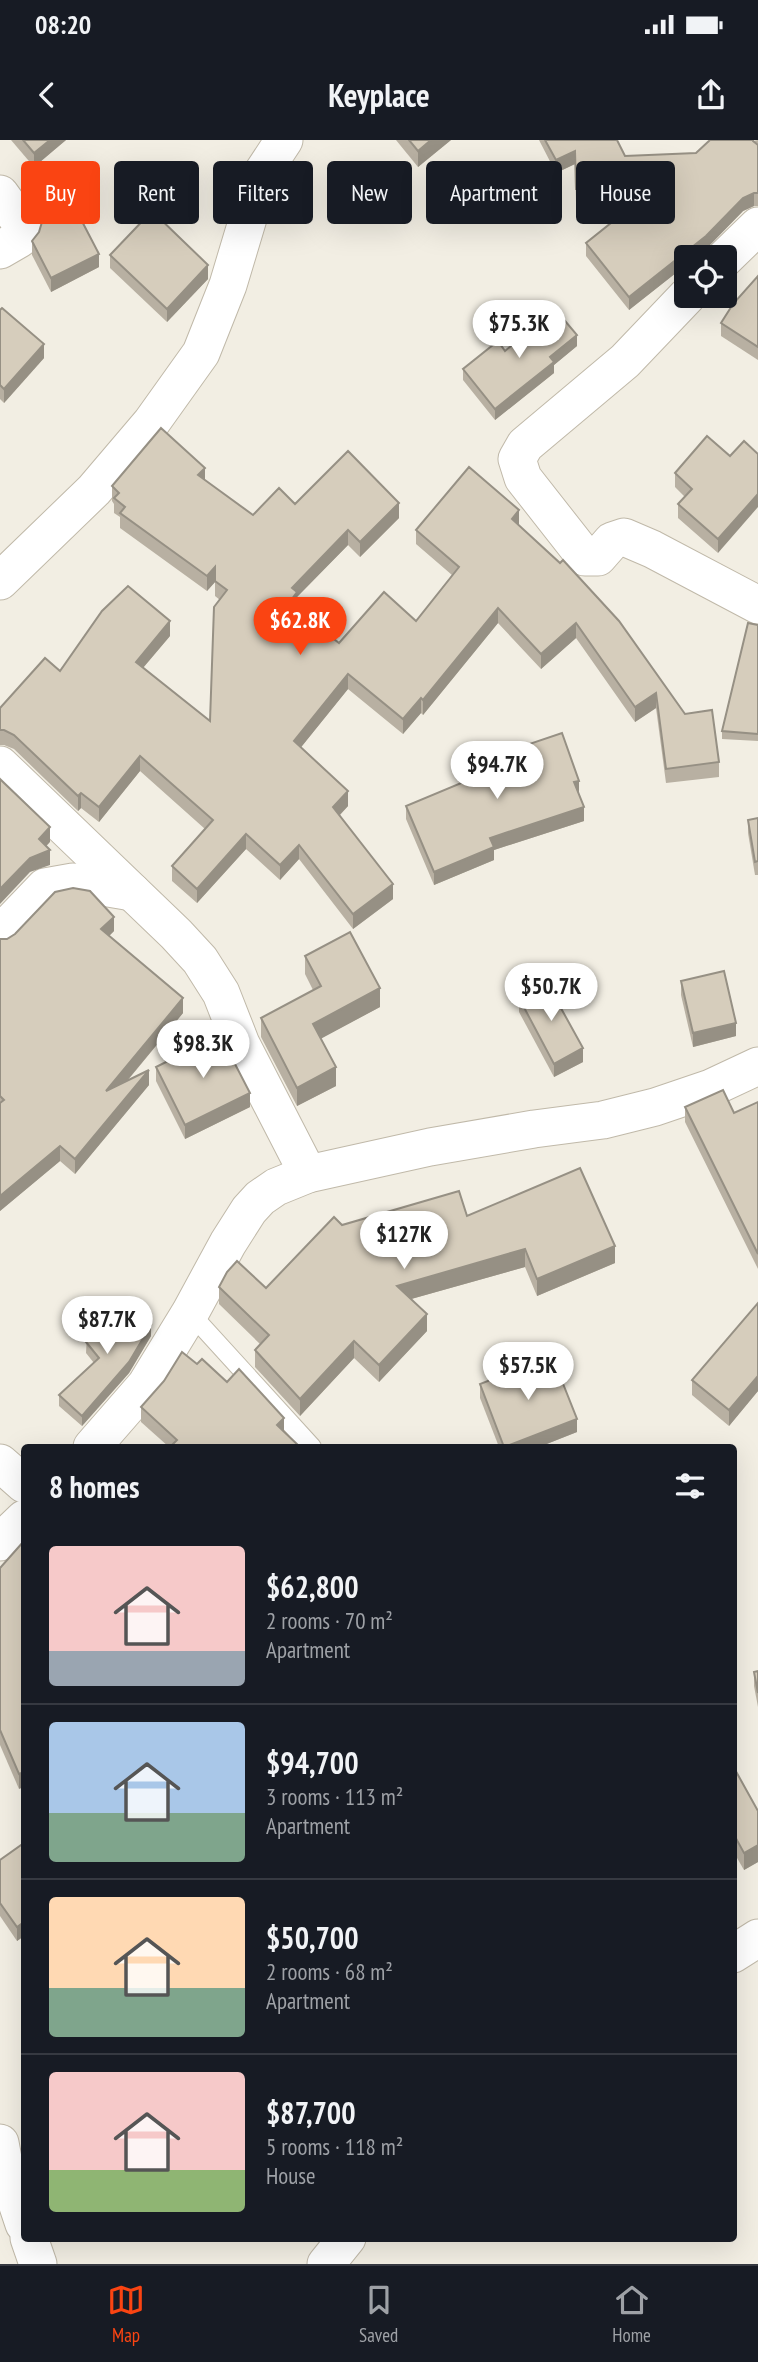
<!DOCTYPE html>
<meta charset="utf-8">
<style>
body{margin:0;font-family:"PT Sans Narrow",sans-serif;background:#242831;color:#f1f3f6;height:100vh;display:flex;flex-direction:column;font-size:26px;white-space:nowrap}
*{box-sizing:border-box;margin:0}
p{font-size:23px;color:#9ea1a6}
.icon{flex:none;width:38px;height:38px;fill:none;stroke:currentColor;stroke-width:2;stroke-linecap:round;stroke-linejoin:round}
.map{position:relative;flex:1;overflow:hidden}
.details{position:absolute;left:21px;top:1304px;width:716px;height:798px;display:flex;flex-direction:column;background:#171b24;border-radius:7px;box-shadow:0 7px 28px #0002}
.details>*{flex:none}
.banner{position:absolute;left:21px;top:21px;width:718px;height:63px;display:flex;gap:14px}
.controls{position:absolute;left:674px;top:105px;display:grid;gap:14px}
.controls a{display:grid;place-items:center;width:63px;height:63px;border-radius:7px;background:#171b24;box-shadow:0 7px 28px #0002;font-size:35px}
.price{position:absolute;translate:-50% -60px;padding:0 16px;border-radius:24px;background:#fff;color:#222;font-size:23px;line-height:46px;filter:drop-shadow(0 2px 4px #0008)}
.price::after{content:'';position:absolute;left:50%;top:42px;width:21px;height:16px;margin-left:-10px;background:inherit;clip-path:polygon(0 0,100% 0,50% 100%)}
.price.on{background:#fa4412;color:#fff}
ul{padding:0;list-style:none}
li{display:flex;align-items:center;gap:21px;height:175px;padding:0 28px}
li+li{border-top:2px solid #363941}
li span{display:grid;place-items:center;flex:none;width:196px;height:140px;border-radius:7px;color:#555}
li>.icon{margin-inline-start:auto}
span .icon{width:84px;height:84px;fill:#fffc;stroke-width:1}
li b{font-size:30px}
h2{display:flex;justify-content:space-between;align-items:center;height:84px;padding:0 28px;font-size:30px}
.chip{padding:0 24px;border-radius:7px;background:#171b24;box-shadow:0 7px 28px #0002;font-size:24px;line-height:63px}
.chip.on{background:#fa4412;color:#fff}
.status{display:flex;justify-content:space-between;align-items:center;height:49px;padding:0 35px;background:#171b24;direction:ltr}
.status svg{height:19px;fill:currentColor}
header{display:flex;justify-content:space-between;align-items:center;height:91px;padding:0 28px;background:#171b24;font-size:32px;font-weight:700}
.tab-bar{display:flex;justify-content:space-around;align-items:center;height:98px;border-top:2px solid #363941;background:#171b24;font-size:19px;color:#9ea1a6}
.tab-bar a{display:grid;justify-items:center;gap:4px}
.tab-bar .on{color:#fa4412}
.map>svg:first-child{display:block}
</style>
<div class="status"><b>08:20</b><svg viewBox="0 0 49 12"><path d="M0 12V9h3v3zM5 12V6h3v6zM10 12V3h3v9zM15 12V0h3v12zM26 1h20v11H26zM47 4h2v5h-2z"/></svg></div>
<header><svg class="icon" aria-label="back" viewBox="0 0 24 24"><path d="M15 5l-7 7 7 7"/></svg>Keyplace<svg class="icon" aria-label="share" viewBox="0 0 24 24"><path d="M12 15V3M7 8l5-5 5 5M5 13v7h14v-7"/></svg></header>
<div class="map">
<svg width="758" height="2124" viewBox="0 0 758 2124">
<rect width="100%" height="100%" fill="#f2eee3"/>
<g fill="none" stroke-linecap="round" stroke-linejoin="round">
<!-- lane casing -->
<g stroke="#c0b9a9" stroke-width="20">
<path id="lane" d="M190,1173L312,1307"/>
</g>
<!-- street casing -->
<g stroke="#c0b9a9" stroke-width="39">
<g id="street">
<path d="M0,54L23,86L19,99L0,110"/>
<path d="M724,119L758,86"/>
<path d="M687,156L625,221L525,305L517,319L523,338L585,417H598L612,401L624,397L652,409L758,465"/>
<path d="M0,441L94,350L151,283L201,213L228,145L261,35L284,0"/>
<path d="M0,625L176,794L200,820L221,853L241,904L308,1034"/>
<path d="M0,794L45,747L73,742L132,752"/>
<path d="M92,1307L146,1245L190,1173L228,1103L249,1070L260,1058L276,1047L308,1034L430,1007L534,989L603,980L655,967L711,948L758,926"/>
<path d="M0,1323L24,1344"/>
<path d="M0,1402L24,1379"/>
<path d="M733,1814L758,1798"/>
<path d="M0,2003L4,2024L24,2084"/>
<path d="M29,2098L38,2124"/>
<path d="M326,2124L347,2098"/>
</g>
</g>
<!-- lane -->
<use href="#lane" stroke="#fff" stroke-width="18"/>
<!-- street -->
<use href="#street" stroke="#fff" stroke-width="37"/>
</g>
<!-- wall -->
<g fill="#b8b0a2">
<path d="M11,0H66L34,27Z"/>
<path d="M396,0H451L418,27Z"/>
<path d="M539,0H617L625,16L696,13L758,0V66H754L743,71L706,109L686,117V125L629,170L586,116V103L639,60L576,62L575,24L556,33Z"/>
<path d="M32,101L99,127L51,152L32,115Z"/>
<path d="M110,115L208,139L167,182L110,128Z"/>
<path d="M758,136V220L721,196V183Z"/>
<path d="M0,170L44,218L4,263L0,259Z"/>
<path d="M577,206L554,225V233L495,280L463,240V229L505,211Z"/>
<path d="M730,316L718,413L678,378V364L685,357L675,347V333Z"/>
<path d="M205,340L253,375L295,364L399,378L360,417L348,405L297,457V467L296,469L339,503L416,481L452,435L416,404V390L519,385L719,622V637L666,643L656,568L635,582L576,498L541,529L498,483L423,575L421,573L403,594L348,549L301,607L348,666L340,675L393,759L353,789L299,719L280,740L246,709L197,763L172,741V726L205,689L140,631L99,682L81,668L78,671L14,609L4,605H0V568L60,531L170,496L143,528L210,581L220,460L215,456V442L207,451L120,388V377L114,373V364L112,361V346Z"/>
<path d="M758,485V601L722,599V591Z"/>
<path d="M479,621L579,654L584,681L494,710V720L434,745L406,679V666L479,635Z"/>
<path d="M758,678V735H755L748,693V680Z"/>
<path d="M114,791L109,796L183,873L128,940L149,945L75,1034L60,1021L0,1071V799Z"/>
<path d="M305,816L380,867L321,898L336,946L297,966L261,897V878L313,850L305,834Z"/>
<path d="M681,841L736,896L693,907L681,855Z"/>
<path d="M519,858L583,922L554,937L519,872Z"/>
<path d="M156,927L250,967L185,999L156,941Z"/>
<path d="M758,962V1129L685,982V967L734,973Z"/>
<path d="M467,1076L615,1123L537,1156L525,1127L411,1159L427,1191L379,1242L354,1218L300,1276L255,1227V1210L260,1204L219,1164V1147L266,1148L342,1085Z"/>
<path d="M758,1163V1251L729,1286L692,1255V1240Z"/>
<path d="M87,1195L151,1196L129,1233L82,1286L59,1266V1255L94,1223L86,1213Z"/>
<path d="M197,1224L227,1242L300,1307H169L141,1282V1267Z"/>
<path d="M480,1244L577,1292L539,1307H499L480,1258Z"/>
<path d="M24,1401L19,1649L0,1605V1428Z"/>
<path d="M758,1531V1567L754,1546V1532Z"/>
<path d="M733,1626L758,1671V1722L744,1730L733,1711Z"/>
<path d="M24,1703V1796L17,1801L0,1776V1720Z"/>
</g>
<!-- shaded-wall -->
<g fill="#969084">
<path d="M50,0H66L34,27V13Z"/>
<path d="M431,0H451L418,27V11Z"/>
<path d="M575,11V24L556,33V20Z"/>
<path d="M754,53V66L743,71L706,109L696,117H686V125L629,170V157L743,58Z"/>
<path d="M99,114V127L51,152V138Z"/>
<path d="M208,125V139L167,182V169Z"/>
<path d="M577,195V206L554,225V233L495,280V269L550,217Z"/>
<path d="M44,204V218L4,263V249Z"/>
<path d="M205,328V343L198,335Z"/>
<path d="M758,354V367L718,413V399Z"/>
<path d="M399,363V378L360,417V402Z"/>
<path d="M519,370V385L512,379Z"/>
<path d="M348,390V405L297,457V467L289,478V463L292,448Z"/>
<path d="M215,427V442L207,451V436Z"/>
<path d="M498,468V483L423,575V560Z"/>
<path d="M170,481V496L136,536V522Z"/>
<path d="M576,483V498L541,529V514Z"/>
<path d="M348,534V549L294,616V601Z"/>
<path d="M656,553V568L635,582V567Z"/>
<path d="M421,558V573L403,594V579Z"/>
<path d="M140,616V631L99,682V667Z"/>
<path d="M579,641V654L574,642Z"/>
<path d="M348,651V666L333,682V667Z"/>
<path d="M81,653V668L78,671V656Z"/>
<path d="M584,667V681L494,710V720L434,745V732L490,698Z"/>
<path d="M50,687V702L39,714V699Z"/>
<path d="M246,694V709L197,763V749Z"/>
<path d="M299,705V719L280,740V725Z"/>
<path d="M50,710V725L30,732L0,764V749L30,718Z"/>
<path d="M393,744V759L353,789V774Z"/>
<path d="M114,777V791L101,804V789Z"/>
<path d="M380,848V867L313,903V884Z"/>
<path d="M183,858V873L106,966V951Z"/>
<path d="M736,883V896L693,907V893Z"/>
<path d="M583,908V922L554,937V924Z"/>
<path d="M336,927V946L297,966V948Z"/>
<path d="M149,930V945L75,1034V1019Z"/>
<path d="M250,953V967L185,999V985Z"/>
<path d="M60,1006V1021L0,1071V1056Z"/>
<path d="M615,1106V1123L537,1156V1139Z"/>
<path d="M525,1109V1127L397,1163V1146Z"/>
<path d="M427,1174V1191L379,1242V1225Z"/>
<path d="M151,1185V1196L129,1233L82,1286V1276Z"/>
<path d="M354,1201V1218L300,1276V1259Z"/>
<path d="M758,1236V1251L729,1286V1270Z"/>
<path d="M284,1278V1293L277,1285Z"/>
<path d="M577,1279V1292L539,1307H504Z"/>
<path d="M24,1632V1647L19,1649V1634Z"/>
<path d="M758,1705V1722L744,1730V1713Z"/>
<path d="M24,1782V1796L17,1801V1787Z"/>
</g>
<!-- building -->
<g fill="#d6cdbc" stroke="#969084" stroke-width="2">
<path d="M23,0H50L34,13Z"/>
<path d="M409,0H431L418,11Z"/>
<path d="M545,0H617L625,16L696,13L710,0H753V1L758,5V53H754L743,58L706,96L629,157L586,103L656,47L576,49L575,11L556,20Z"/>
<path d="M74,66L99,114L51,138L32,101L39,92L42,82Z"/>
<path d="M152,71L208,125L167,169L110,115Z"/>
<path d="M758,136V207L721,183L733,164Z"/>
<path d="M2,168L44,204L4,249L0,245V170Z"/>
<path d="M555,169L577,195L550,217L554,222L495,269L463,229L498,201L505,211Z"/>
<path d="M161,288L205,328L198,335L253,375L279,348L295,364L348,311L399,363L360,402L348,390L292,448L297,452L289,463L339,503L384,452L416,481L459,427L416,390L469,327L519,370L512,379L560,423L563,420L619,481L685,574L712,570L719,622L666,629L656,553L635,567L576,483L541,514L498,468L423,560L421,558L403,579L348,534L294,601L348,651L333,667L393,744L353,774L299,705L280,725L246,694L197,749L172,726L213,680L140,616L99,667L81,653L78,656L14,595L4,590H0V568L45,518L60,531L102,471L128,446L170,481L136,522L210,581L214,467L227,450L215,441V427L207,436L120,373L125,367L114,358L119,353L112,346Z"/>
<path d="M707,296L730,316L744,301L758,314V354L718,399L678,364L692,349L675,333Z"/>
<path d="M748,483L758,485V594L722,591Z"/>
<path d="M562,593L579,641L574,642L584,667L490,698L494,707L434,732L406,666L483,634L479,621Z"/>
<path d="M0,639L50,687L39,699L50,710L30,718L0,749Z"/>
<path d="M758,678V721L755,722L748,680Z"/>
<path d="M73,748L90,751L114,777L101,789L183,858L106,951L149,930L75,1019L60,1006L0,1056V963L4,960L0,956V799H7L15,794L55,752Z"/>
<path d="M350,792L380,848L313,884L336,927L297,948L261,878L321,846L305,816Z"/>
<path d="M724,831L736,883L693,893L681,841Z"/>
<path d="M547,843L583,908L554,924L519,858Z"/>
<path d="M220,895L250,953L185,985L156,927Z"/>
<path d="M723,950L734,973L758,962V1114L685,967Z"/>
<path d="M580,1028L615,1106L537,1139L525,1109L397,1146L427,1174L379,1225L354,1201L300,1259L255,1210L269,1195L219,1147L227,1132L237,1121L266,1148L334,1077L342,1085L459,1051L467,1076Z"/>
<path d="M114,1161L138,1181L143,1177L151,1185L129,1222L82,1276L59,1255L99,1218L86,1202L90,1198L87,1195Z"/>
<path d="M758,1163V1236L729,1270L692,1240Z"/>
<path d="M182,1212L197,1224L202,1219L227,1242L239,1229L284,1278L277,1285L300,1307H170L177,1300L141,1267L164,1241Z"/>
<path d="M552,1216L577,1279L504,1307L480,1244Z"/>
<path d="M24,1401V1632L19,1634L0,1590V1428Z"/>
<path d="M758,1531V1553L754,1532Z"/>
<path d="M733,1626L758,1671V1705L744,1713L733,1693Z"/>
<path d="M24,1703V1782L17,1787L0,1763V1720Z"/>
</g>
</svg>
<div class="controls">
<a><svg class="icon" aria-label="locate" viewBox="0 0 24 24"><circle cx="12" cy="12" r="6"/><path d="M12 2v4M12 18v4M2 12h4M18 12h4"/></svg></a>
</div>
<b class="price" style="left:519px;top:220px">$75.3K</b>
<b class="price on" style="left:300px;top:517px">$62.8K</b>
<b class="price" style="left:497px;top:661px">$94.7K</b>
<b class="price" style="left:551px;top:883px">$50.7K</b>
<b class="price" style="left:203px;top:940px">$98.3K</b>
<b class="price" style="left:404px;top:1131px">$127K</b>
<b class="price" style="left:107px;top:1216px">$87.7K</b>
<b class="price" style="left:528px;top:1262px">$57.5K</b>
<div class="banner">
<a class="chip on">Buy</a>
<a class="chip">Rent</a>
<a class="chip">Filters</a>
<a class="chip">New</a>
<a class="chip">Apartment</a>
<a class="chip">House</a>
</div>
<section class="details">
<h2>8 homes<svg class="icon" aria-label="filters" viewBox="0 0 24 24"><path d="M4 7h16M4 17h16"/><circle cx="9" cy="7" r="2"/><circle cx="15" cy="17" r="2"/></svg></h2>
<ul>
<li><span style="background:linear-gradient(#f6c9c9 75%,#9aa5b1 0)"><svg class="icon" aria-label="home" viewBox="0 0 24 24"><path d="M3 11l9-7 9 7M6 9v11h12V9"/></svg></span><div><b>$62,800</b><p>2 rooms · 70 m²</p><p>Apartment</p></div></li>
<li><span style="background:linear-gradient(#a9c7e8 65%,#7fa58c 0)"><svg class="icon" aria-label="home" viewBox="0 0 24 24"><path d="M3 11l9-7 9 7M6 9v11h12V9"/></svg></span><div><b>$94,700</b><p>3 rooms · 113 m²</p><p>Apartment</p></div></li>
<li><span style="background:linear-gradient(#ffd9b3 65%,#7fa58c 0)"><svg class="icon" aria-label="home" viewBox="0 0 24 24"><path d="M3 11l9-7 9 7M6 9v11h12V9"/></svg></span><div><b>$50,700</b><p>2 rooms · 68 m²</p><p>Apartment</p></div></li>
<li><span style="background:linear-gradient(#f6c9c9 70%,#8fb573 0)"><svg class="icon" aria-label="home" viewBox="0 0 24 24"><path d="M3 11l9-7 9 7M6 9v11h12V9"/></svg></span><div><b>$87,700</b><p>5 rooms · 118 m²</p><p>House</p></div></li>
</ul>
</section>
</div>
<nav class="tab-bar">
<a class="on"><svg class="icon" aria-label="map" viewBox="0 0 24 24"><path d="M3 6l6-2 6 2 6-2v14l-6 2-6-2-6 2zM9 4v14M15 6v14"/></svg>Map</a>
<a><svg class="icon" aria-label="saved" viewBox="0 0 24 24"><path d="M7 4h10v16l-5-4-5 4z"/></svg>Saved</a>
<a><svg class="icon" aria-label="home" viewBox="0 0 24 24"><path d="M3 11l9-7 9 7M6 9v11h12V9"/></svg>Home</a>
</nav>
